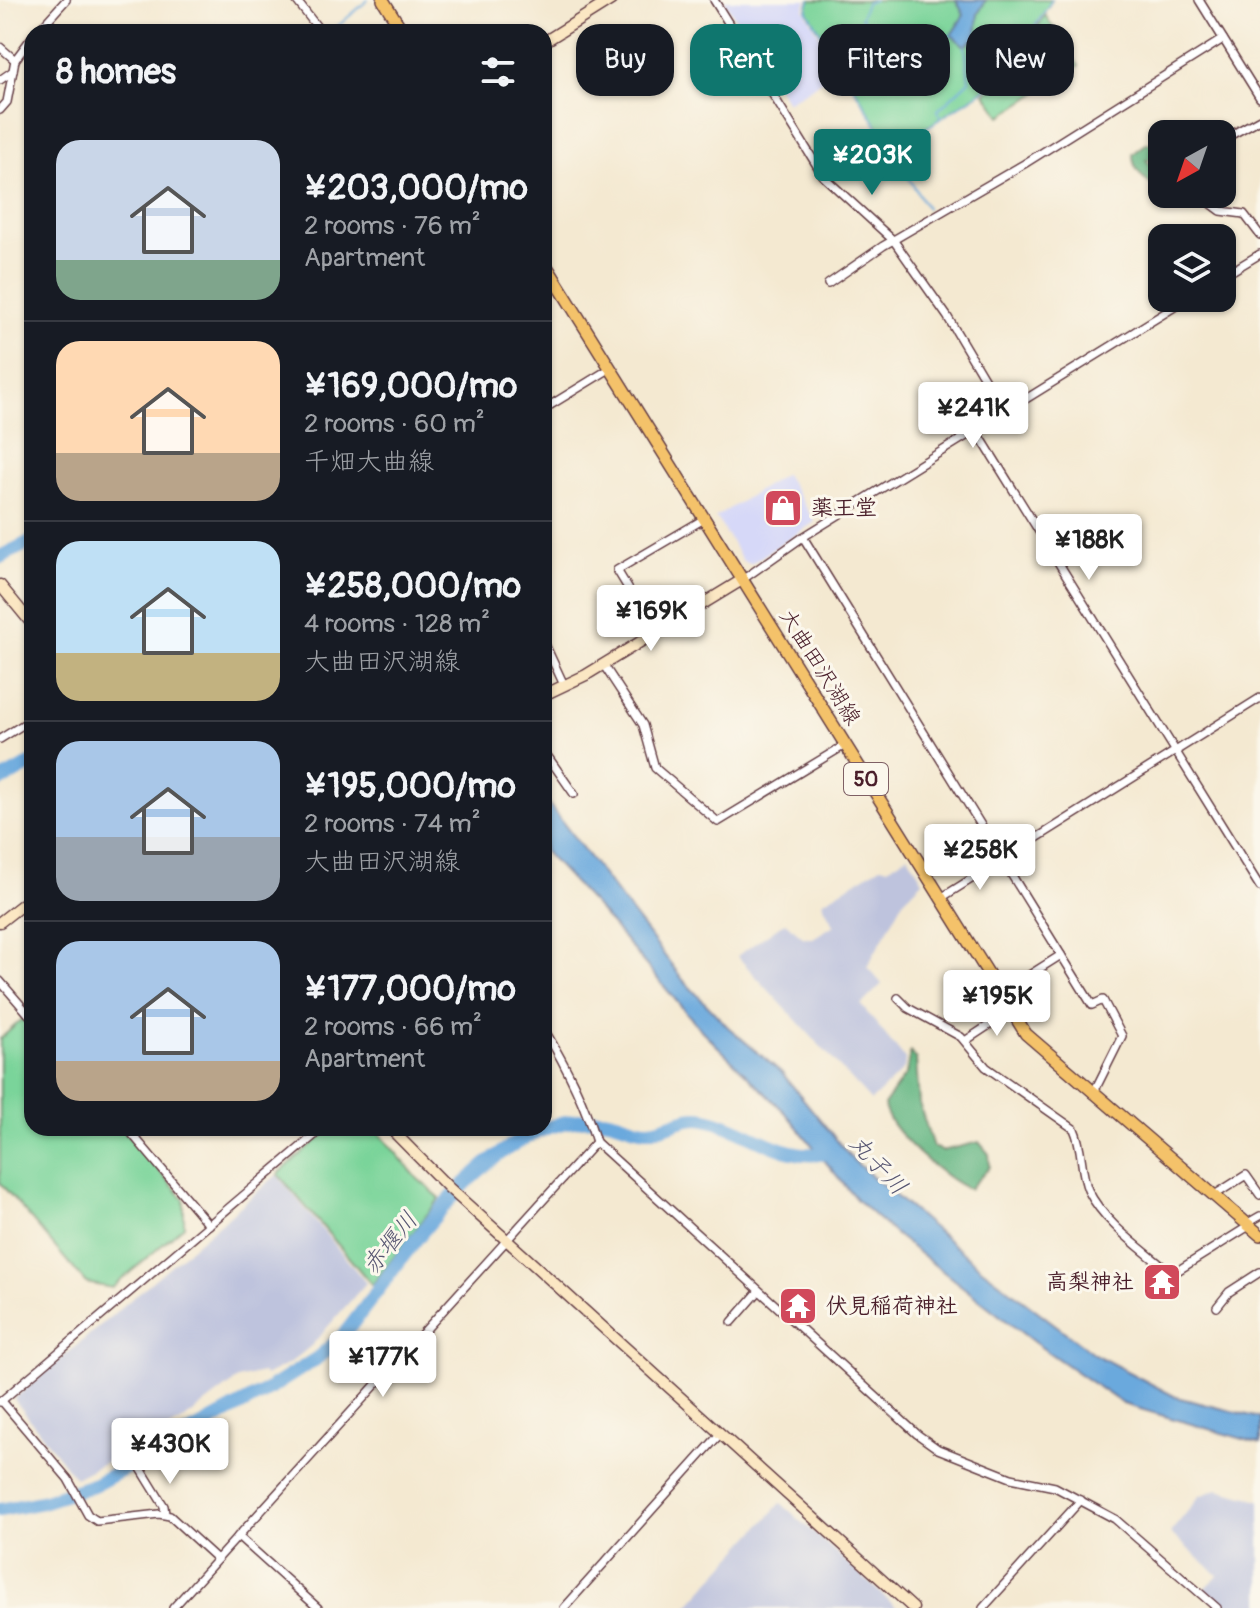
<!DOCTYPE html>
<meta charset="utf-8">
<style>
body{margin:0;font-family:Pangolin,"Klee One",sans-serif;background:#20242c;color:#f1f3f6;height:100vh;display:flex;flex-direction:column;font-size:30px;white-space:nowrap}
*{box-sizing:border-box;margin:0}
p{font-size:26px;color:#9ea1a6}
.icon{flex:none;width:44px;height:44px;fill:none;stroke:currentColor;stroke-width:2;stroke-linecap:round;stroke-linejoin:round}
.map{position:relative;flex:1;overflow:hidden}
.drawer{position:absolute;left:24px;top:24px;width:528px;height:1112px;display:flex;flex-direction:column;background:#171b24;border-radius:24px;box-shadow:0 2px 6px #0004}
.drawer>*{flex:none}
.top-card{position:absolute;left:576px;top:24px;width:564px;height:72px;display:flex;gap:16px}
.needle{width:52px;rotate:220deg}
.buttons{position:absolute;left:1148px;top:120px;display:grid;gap:16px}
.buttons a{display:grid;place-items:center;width:88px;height:88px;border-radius:16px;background:#171b24;box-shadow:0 2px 6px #0004;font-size:40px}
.price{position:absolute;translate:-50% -68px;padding:0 18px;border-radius:8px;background:#fff;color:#222;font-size:26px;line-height:52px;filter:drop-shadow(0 2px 4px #0008)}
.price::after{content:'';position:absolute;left:50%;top:48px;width:24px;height:18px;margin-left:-12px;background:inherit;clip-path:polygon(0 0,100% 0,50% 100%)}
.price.current{background:#0f766e;color:#fff}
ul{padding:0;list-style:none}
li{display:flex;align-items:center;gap:24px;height:200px;padding:0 32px}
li+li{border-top:2px solid #363941}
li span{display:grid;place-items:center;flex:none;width:224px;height:160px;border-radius:24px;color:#555}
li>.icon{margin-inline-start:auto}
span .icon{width:96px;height:96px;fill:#fffc;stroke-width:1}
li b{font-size:34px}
h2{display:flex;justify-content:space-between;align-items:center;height:96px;padding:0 32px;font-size:34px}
.pill{padding:0 28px;border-radius:24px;background:#171b24;box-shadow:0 2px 6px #0004;font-size:28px;line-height:72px}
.pill.current{background:#0f766e;color:#fff}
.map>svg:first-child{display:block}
</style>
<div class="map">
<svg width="1260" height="1608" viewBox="0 0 1260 1608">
<rect width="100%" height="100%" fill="#fbf7ec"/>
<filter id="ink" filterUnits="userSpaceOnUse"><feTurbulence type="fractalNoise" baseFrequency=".0125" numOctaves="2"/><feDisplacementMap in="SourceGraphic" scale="16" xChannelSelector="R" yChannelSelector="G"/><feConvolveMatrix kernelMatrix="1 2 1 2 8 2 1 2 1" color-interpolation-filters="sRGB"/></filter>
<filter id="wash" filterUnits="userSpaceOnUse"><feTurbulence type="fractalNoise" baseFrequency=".006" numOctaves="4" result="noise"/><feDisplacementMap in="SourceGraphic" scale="32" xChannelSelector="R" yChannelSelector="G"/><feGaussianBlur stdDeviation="1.8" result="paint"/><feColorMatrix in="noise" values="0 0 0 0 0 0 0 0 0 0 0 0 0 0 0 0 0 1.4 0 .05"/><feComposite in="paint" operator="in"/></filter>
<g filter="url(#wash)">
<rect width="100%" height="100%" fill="#f4e9d1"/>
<!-- built -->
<g fill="#d6d8f8">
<path d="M724,0H807L804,9L840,70L787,102Z"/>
<path d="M785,474L815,522L750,564L743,561L716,517Z"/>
</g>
<!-- industrial -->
<g fill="#bec3dd">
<path d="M908,855L923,881L904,900L867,967L882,984L861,1005L905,1059L904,1069L871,1101L737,956L785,922L804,938H813L834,925L822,902L881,866L888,868Z"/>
<path d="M277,1175L366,1283L311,1346L290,1363L265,1376L262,1373L238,1379L181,1422L75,1478L14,1399Z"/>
<path d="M1217,1489L1260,1500V1608H1223L1204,1590L1218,1575L1170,1533L1200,1496Z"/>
<path d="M781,1503L897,1608H686Z"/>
</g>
<!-- green -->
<g fill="#7ad49a" stroke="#627a62" stroke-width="2">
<path d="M810,0H1052L1002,78L892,150L807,10Z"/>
<path d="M1045,15L1079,66L1001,116L985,93L1005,78Z"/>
<path d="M26,1016L32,1023V1128H122L184,1199V1226L112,1288L86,1283L0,1183V1039Z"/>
<path d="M331,1128H375L418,1179L440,1198L372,1285L278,1174Z"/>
</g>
<!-- forest -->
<g fill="#63b682" stroke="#566a56" stroke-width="2">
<path d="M1147,143L1158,146L1155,157L1146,160L1162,177V189C1148,186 1132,169 1133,154Z"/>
<path d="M910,1052L916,1059L919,1103L933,1147L942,1151L979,1142L989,1154L990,1167L969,1189C946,1181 886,1129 884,1105L906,1074Z"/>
</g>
<!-- water -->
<g fill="#6aa9dd" stroke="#5a6484" stroke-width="2">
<path d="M956,0H986L978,14L976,38L965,46L951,35L964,15Z"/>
<path d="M544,798L684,981L728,1027L782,1073L853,1160L879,1182L982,1269L1094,1354L1176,1397L1260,1418V1444L1123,1404L1035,1343L896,1235L856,1199L785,1112L702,1031L600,911L544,851Z"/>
</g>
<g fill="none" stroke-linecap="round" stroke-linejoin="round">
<!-- stream -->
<g stroke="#6aa9dd" stroke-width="2">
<path d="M810,0L807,10L927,208"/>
<path d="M874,0L866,3L861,17L867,30L865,47L902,75L913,74L935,45L951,35"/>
<path d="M331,32L368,0"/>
<path d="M940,117L938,110L969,81L965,46"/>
<path d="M893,150L1002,78L1052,0"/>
</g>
<!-- river -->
<g stroke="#6aa9dd" stroke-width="14">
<path d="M0,557L32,541"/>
<path d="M0,781L32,763"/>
<path d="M0,1510L42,1502L96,1484L261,1394L316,1359L341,1338C406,1259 485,1115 600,1119C616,1119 631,1129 647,1130C667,1130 685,1114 706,1119C751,1129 783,1164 832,1152"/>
</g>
</g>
</g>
<g filter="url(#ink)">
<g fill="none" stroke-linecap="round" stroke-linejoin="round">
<!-- street casing -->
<g stroke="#643d44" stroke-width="10">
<g id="street">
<path d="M296,0L321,32"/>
<path d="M714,0L824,177L894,241L947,316L1004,412"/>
<path d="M1199,0L1260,98"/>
<path d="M37,32L66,0"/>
<path d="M0,47L15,60L32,37"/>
<path d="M0,80L13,71"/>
<path d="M0,110L7,102L15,60"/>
<path d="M1222,140L1260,119"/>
<path d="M1198,194L1221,211L1244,214L1260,235"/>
<path d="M1222,277L1260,254"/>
<path d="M828,284L883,246L1024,164L1223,39"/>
<path d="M544,409L611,368"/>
<path d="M976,430L1260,887"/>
<path d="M803,537L1092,1005L1103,1000L1122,1036L1093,1094"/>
<path d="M742,580L803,537L1189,298"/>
<path d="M654,631L617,570L704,519"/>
<path d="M544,642L564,685"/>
<path d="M603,664L643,725L655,768L718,822L845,745"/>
<path d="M0,739L32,719"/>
<path d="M544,751L574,794"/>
<path d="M941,898L1260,698"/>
<path d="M0,981L32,1018"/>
<path d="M1001,993L1061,955"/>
<path d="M898,998L908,1008L961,1037L986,1067L1074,1129C1083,1148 1080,1171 1088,1190C1104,1223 1141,1248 1168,1271L1174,1273L1249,1226"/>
<path d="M544,1029C566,1066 584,1101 596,1142L917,1434L938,1449L1011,1478L1055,1487L1115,1519L1217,1608"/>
<path d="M965,1041L1012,1010"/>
<path d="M127,1128L209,1225"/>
<path d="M1213,1196L1246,1175L1260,1195"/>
<path d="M1246,1224L1260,1216"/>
<path d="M1217,1307L1229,1292L1260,1272"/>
<path d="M732,1322L759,1291"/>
<path d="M1,1400L68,1479L88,1515L97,1521L159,1514L170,1516L217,1559"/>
<path d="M0,1402L323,1128"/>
<path d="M140,1467L164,1506L165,1514"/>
<path d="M238,1536L318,1608"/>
<path d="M173,1608L596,1142"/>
<path d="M564,1608L720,1434"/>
<path d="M983,1608L1081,1500"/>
</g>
</g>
<!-- secondary casing -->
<g stroke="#643d44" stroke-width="13">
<g id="secondary">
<path d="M544,42L611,0"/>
<path d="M0,585L32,624"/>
<path d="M544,695L586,675L742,580"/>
<path d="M0,922L32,897"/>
<path d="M390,1128L449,1188L913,1608"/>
</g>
</g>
<!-- primary casing -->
<g stroke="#643d44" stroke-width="14">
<g id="primary">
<path d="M383,0L403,32"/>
<path d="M544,262L1026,1034L1260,1235"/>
</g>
</g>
<!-- street -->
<use href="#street" stroke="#fff" stroke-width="7"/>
<!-- secondary -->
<use href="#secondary" stroke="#fbe7c3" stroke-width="10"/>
<!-- primary -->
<use href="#primary" stroke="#f4c26a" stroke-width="11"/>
</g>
</g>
<!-- icons -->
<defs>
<g id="shop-square" transform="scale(2)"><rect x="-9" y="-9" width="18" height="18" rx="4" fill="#d1495b" stroke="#fbf7ec"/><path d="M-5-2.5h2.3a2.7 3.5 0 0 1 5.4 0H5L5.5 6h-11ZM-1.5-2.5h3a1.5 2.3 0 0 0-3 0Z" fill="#fff"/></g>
<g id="temple-square" transform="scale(2)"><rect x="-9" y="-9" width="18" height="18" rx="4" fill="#d1495b" stroke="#fbf7ec"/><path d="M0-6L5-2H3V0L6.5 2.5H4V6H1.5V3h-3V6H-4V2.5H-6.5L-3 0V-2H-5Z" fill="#fff"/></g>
</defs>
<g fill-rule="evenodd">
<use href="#shop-square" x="783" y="508"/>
<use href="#temple-square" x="1162" y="1282"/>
<use href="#temple-square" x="798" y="1306"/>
</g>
<g text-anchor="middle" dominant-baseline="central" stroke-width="6" stroke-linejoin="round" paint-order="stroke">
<!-- shield labels -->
<rect fill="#fbf7ec" stroke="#7f6065" stroke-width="2" x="844" y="763" width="44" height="32" rx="6"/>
<g font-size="20" font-weight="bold" fill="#4a1f2b">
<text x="866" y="779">50</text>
</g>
<!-- poi labels -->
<g font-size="22" font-weight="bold" fill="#4a1f2b" stroke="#fbf7ec" text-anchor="start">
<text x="811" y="508">薬王堂</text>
<text x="1134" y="1282" text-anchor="end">高梨神社</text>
<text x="826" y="1306">伏見稲荷神社</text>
</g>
<!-- street labels -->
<g font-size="22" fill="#4a1f2b" stroke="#fbf7ec">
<text transform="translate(820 667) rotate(58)">大曲田沢湖線</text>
</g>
<!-- water labels -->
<g font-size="24" font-style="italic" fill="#575672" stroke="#fbf7ec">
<text transform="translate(878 1165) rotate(47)">丸子川</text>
<text transform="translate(390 1243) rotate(-51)">赤堰川</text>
</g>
</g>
</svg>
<div class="buttons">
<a><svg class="needle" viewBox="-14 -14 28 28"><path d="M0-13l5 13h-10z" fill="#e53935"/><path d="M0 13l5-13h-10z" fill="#9ea1a6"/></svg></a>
<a><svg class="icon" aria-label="layers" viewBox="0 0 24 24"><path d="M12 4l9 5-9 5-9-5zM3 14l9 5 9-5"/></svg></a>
</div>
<b class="price current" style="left:872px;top:197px">¥203K</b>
<b class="price" style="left:973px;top:450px">¥241K</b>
<b class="price" style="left:1089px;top:582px">¥188K</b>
<b class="price" style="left:651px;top:653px">¥169K</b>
<b class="price" style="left:980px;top:892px">¥258K</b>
<b class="price" style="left:997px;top:1038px">¥195K</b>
<b class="price" style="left:383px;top:1399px">¥177K</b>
<b class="price" style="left:170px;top:1486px">¥430K</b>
<div class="top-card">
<a class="pill">Buy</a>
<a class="pill current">Rent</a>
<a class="pill">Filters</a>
<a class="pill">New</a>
</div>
<section class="drawer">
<h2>8 homes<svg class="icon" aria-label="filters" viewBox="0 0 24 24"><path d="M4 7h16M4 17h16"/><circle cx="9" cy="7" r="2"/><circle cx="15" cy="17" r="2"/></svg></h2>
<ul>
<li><span style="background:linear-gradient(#c9d6e8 75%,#7fa58c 0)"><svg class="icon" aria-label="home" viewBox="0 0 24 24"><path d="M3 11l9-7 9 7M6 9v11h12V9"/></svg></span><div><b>¥203,000/mo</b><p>2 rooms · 76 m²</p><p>Apartment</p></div></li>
<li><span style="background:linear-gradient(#ffd9b3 70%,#b9a48a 0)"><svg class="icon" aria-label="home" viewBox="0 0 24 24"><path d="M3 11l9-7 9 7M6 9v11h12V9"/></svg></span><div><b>¥169,000/mo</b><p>2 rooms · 60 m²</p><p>千畑大曲線</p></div></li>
<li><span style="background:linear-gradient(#bfe0f5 70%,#c2b280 0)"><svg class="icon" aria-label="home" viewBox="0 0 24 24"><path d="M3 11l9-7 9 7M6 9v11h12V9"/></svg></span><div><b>¥258,000/mo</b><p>4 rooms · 128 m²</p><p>大曲田沢湖線</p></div></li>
<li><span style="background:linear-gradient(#a9c7e8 60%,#9aa5b1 0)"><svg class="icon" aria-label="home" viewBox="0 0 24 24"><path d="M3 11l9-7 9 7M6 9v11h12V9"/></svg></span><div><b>¥195,000/mo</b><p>2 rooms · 74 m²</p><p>大曲田沢湖線</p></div></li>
<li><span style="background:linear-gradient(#a9c7e8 75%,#b9a48a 0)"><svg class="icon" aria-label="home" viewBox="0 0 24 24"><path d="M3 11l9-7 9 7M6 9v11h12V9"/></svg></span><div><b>¥177,000/mo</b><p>2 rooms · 66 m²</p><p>Apartment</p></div></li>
</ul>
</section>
</div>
